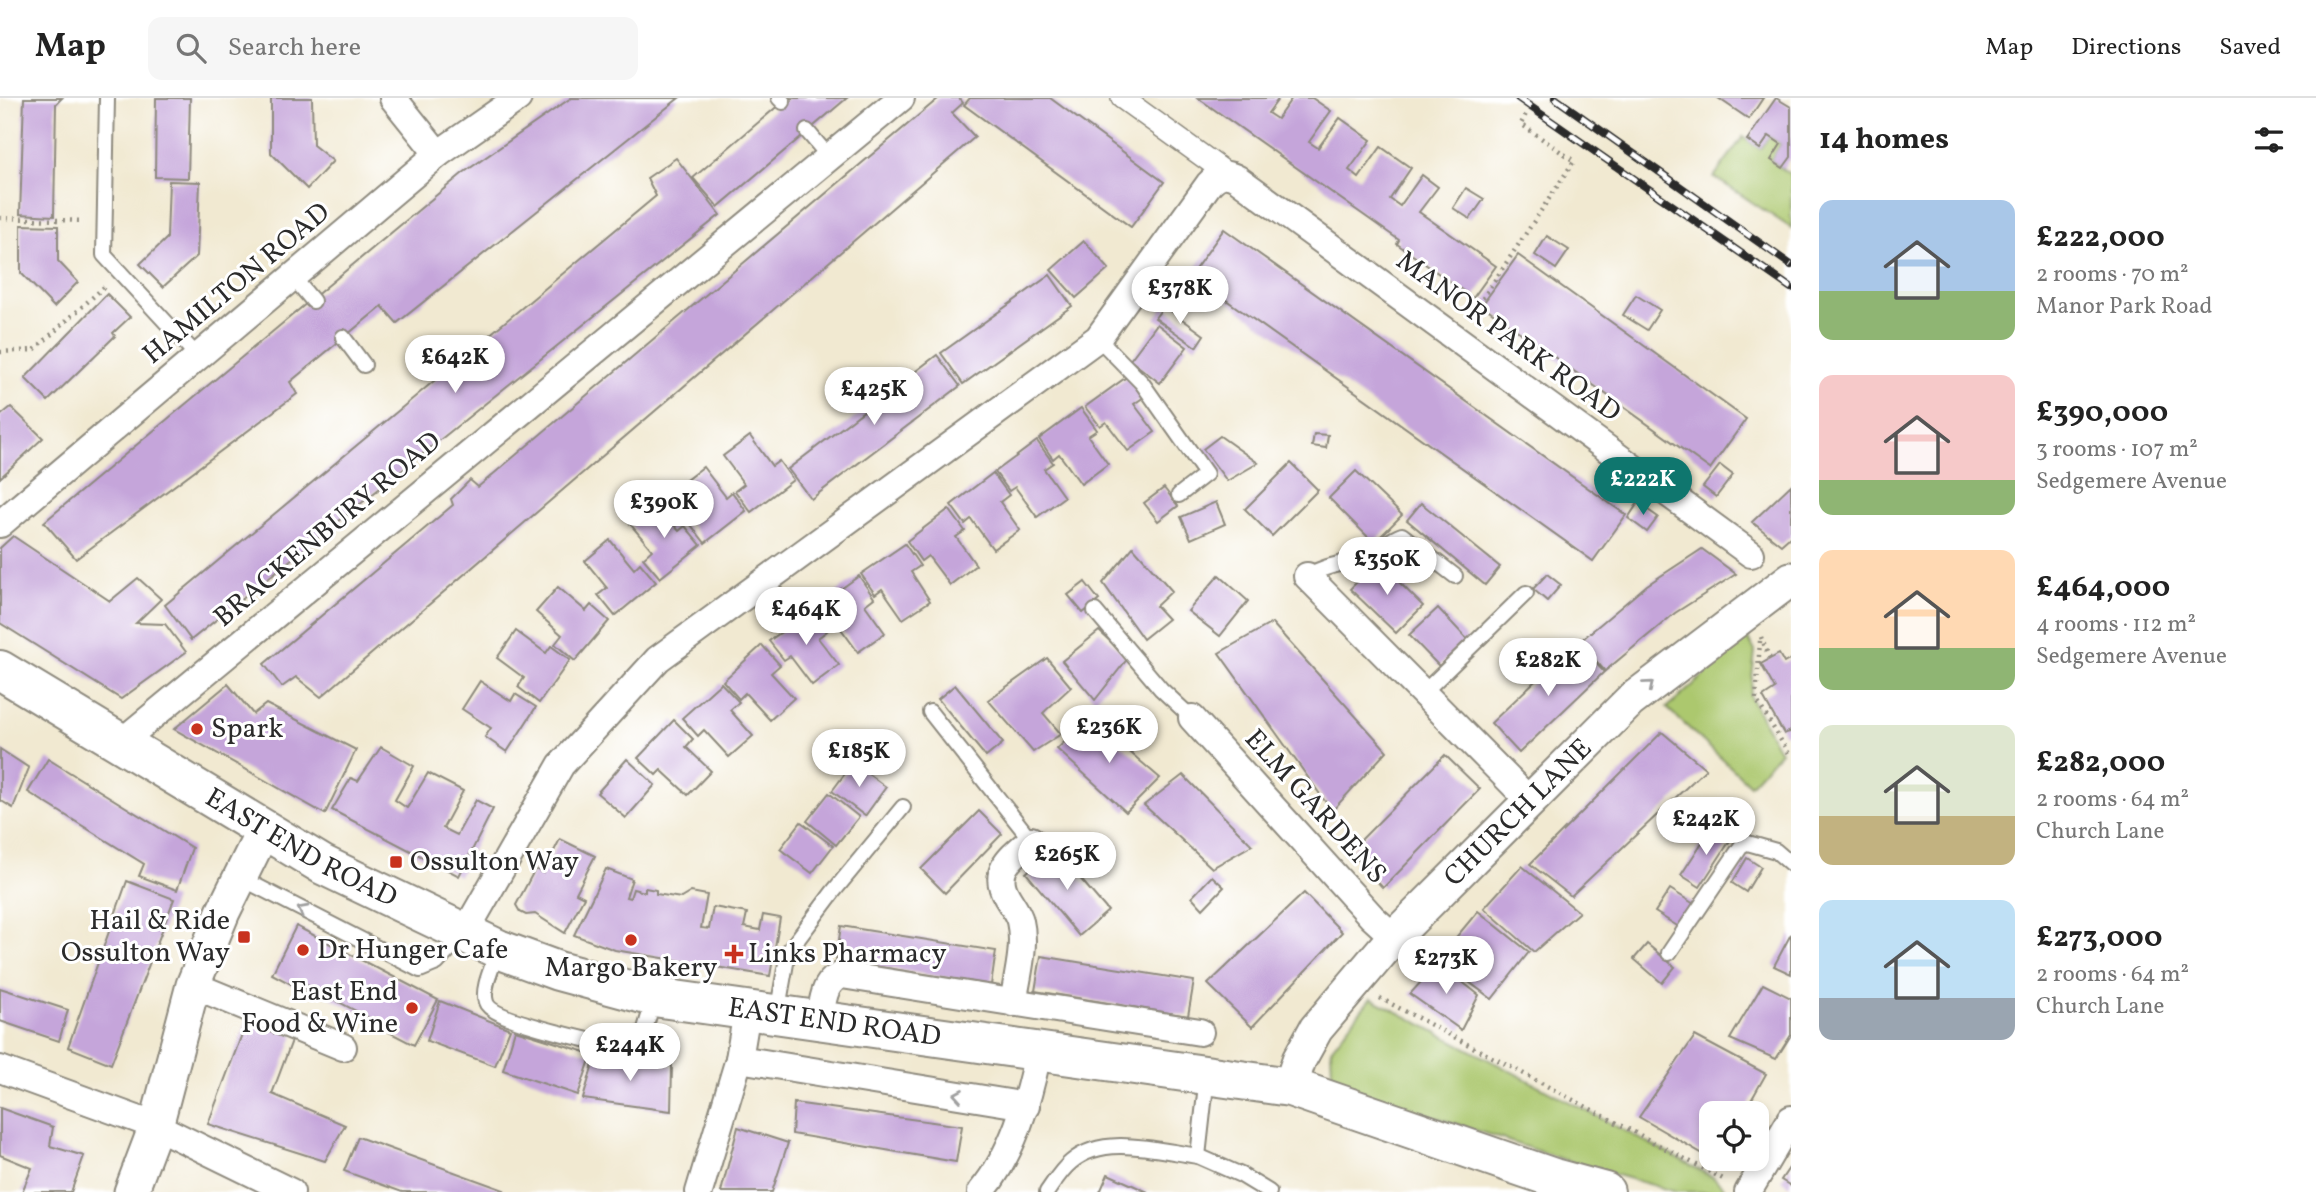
<!DOCTYPE html>
<meta charset="utf-8">
<style>
body{margin:0;font-family:Vollkorn,serif;background:#f6f6f6;color:#222;height:100vh;display:flex;flex-direction:column;font-size:26px;white-space:nowrap}
*{box-sizing:border-box;margin:0}
p{font-size:23px;color:#767676}
.icon{flex:none;width:38px;height:38px;fill:none;stroke:currentColor;stroke-width:2;stroke-linecap:round;stroke-linejoin:round}
.map{position:relative;flex:1;overflow:hidden}
.side{display:flex;flex-direction:column;background:#fff;width:525px}
.side>*{flex:none}
.controls{position:absolute;left:1699px;top:1003px;display:grid;gap:14px}
.controls a{display:grid;place-items:center;width:70px;height:70px;border-radius:14px;background:#fff;box-shadow:0 4px 10px #0003;font-size:35px}
.price{position:absolute;translate:-50% -60px;padding:0 16px;border-radius:24px;background:#fff;color:#222;font-size:23px;line-height:46px;filter:drop-shadow(0 2px 4px #0008)}
.price::after{content:'';position:absolute;left:50%;top:42px;width:21px;height:16px;margin-left:-10px;background:inherit;clip-path:polygon(0 0,100% 0,50% 100%)}
.price.selected{background:#0f766e;color:#fff}
ul{padding:0;list-style:none}
li{display:flex;align-items:center;gap:21px;height:175px;padding:0 28px}
li span{display:grid;place-items:center;flex:none;width:196px;height:140px;border-radius:14px;color:#555}
li>.icon{margin-inline-start:auto}
span .icon{width:84px;height:84px;fill:#fffc;stroke-width:1}
li b{font-size:30px}
h2{display:flex;justify-content:space-between;align-items:center;height:84px;padding:0 28px;font-size:30px}
header{display:flex;align-items:center;gap:42px;box-sizing:border-box;height:98px;padding:0 35px;background:#fff;border-bottom:2px solid #e0e0e0}
header strong{font-size:33px}
nav{display:flex;gap:38px;margin-inline-start:auto;font-size:24px}
.search{width:490px;height:63px;background:#f6f6f6;display:flex;align-items:center;gap:18px;box-sizing:border-box;padding:0 24px;border-radius:14px;color:#767676;font-size:26px}
main{display:flex;flex:1;min-height:0}
.map>svg:first-child{display:block}
</style>
<header>
<strong>Map</strong>
<div class="search"><svg class="icon" aria-label="search" viewBox="0 0 24 24"><circle cx="10" cy="10" r="6"/><path d="M15 15l6 6"/></svg>Search here</div>
<nav><a>Map</a><a>Directions</a><a>Saved</a></nav>
</header>
<main>
<div class="map">
<svg width="1791" height="1094" viewBox="0 0 1791 1094">
<rect width="100%" height="100%" fill="#fff"/>
<filter id="ink" filterUnits="userSpaceOnUse"><feTurbulence type="fractalNoise" baseFrequency=".0143" numOctaves="2"/><feDisplacementMap in="SourceGraphic" scale="14" xChannelSelector="R" yChannelSelector="G"/><feConvolveMatrix kernelMatrix="1 2 1 2 8 2 1 2 1" color-interpolation-filters="sRGB"/></filter>
<filter id="wash" filterUnits="userSpaceOnUse"><feTurbulence type="fractalNoise" baseFrequency=".00686" numOctaves="4" result="noise"/><feDisplacementMap in="SourceGraphic" scale="28" xChannelSelector="R" yChannelSelector="G"/><feGaussianBlur stdDeviation="1.57" result="paint"/><feColorMatrix in="noise" values="0 0 0 0 0 0 0 0 0 0 0 0 0 0 0 0 0 1.4 0 .05"/><feComposite in="paint" operator="in"/></filter>
<g filter="url(#wash)">
<rect width="100%" height="100%" fill="#f1e9d1"/>
<!-- green -->
<g fill="#acc86e" stroke="#6c7a4c" stroke-width="2">
<path d="M1769,38L1781,46L1771,62L1791,77V130L1714,79L1743,39L1760,51Z"/>
<path d="M1747,539L1755,553L1750,599L1780,654L1750,687L1667,610Z"/>
<path d="M1371,900L1713,1079L1724,1090L1720,1094H1676L1571,1064L1355,992L1332,975L1331,951Z"/>
</g>
<g id="blocks">
<!-- building -->
<g fill="#c5a5da">
<path d="M24,0H62L56,6L54,118L20,116Z"/>
<path d="M156,0H190L188,80L155,79Z"/>
<path d="M271,0H312L313,47L333,63L307,91L271,55Z"/>
<path d="M571,0H679L397,225L382,208L290,284L297,296L76,461L44,424L463,75Z"/>
<path d="M787,0H847L718,109L693,80Z"/>
<path d="M939,0H959L963,5L952,15L975,39L321,599L296,579L282,589L264,566L453,407L451,401L470,382L478,389Z"/>
<path d="M970,0H1050L1164,84L1131,129L964,7Z"/>
<path d="M1198,0H1279L1268,15L1277,21L1292,0H1312L1331,13L1309,44L1318,50L1340,20L1371,42L1349,72L1359,80L1381,49L1411,70L1390,101L1400,108L1422,77L1438,89L1419,114L1496,168L1473,200L1397,146L1399,142Z"/>
<path d="M1718,0H1763L1749,21Z"/>
<path d="M1776,0L1791,9V59L1783,70L1771,62L1781,46L1769,38L1760,51L1747,42Z"/>
<path d="M676,60L720,117L191,542L165,507L656,98L647,80Z"/>
<path d="M169,83L200,84L197,158L163,189L140,166L167,140Z"/>
<path d="M1466,90L1484,101L1470,121L1453,110Z"/>
<path d="M21,127L58,128V163L78,184L54,209L21,175Z"/>
<path d="M1224,131L1626,417L1593,463L1191,177Z"/>
<path d="M1547,138L1569,152L1556,171L1535,157Z"/>
<path d="M1084,143L1109,171L1076,200L1051,172Z"/>
<path d="M1518,157L1746,321L1710,371L1482,207Z"/>
<path d="M1050,177L1072,208L963,286L941,255Z"/>
<path d="M107,196L130,219L113,235L115,238L48,303L25,280Z"/>
<path d="M1636,197L1660,212L1647,232L1623,217Z"/>
<path d="M1164,208L1204,237L1196,249L1155,220Z"/>
<path d="M1157,226L1187,249L1160,285L1130,262Z"/>
<path d="M937,257L960,288L811,401L788,371Z"/>
<path d="M1128,278L1144,299L1134,306L1155,334L1128,353L1106,324L1100,328L1085,309Z"/>
<path d="M11,309L43,340L0,380V318Z"/>
<path d="M1081,310L1097,332L1088,338L1108,366L1081,386L1059,356L1053,361L1039,341Z"/>
<path d="M1314,336L1328,337L1326,350L1312,348Z"/>
<path d="M750,338L772,368L779,363L793,382L751,414L735,393L744,386L723,358Z"/>
<path d="M1220,338L1258,365L1227,383L1203,351Z"/>
<path d="M1037,343L1053,365L1044,371L1064,399L1037,419L1015,389L1009,393L995,374Z"/>
<path d="M1291,365L1318,392L1272,438L1245,411Z"/>
<path d="M1720,367L1733,377L1716,399L1703,389Z"/>
<path d="M703,369L726,399L732,394L746,413L705,445L688,423L697,417L677,389Z"/>
<path d="M1356,373L1402,417L1374,445L1329,400Z"/>
<path d="M993,375L1009,397L1000,404L1020,432L993,451L971,421L965,426L951,407Z"/>
<path d="M1791,387V438L1781,447L1752,424Z"/>
<path d="M1164,390L1178,408L1158,423L1144,405Z"/>
<path d="M1216,404L1225,426L1191,441L1181,419Z"/>
<path d="M656,405L679,433L685,428L701,447L660,480L643,460L652,452L630,426Z"/>
<path d="M1421,405L1500,469L1485,487L1407,422Z"/>
<path d="M1638,405L1658,419L1647,434L1628,420Z"/>
<path d="M949,411L965,433L956,439L976,467L950,487L928,458L921,463L907,443Z"/>
<path d="M13,438L110,503L138,480L161,501L136,525L165,526L186,554L121,601L0,525V450Z"/>
<path d="M610,442L634,471L640,465L656,484L615,518L598,497L607,490L585,463Z"/>
<path d="M905,446L920,468L911,474L930,503L903,521L882,491L875,496L861,476Z"/>
<path d="M1133,449L1172,493L1156,508L1168,521L1143,541L1103,485Z"/>
<path d="M1702,451L1736,476L1675,515L1605,573L1579,544L1647,487Z"/>
<path d="M1378,463L1423,508L1396,535L1350,491Z"/>
<path d="M1547,476L1561,487L1547,503L1533,491Z"/>
<path d="M1219,477L1248,503L1220,538L1188,513Z"/>
<path d="M859,478L874,500L865,507L885,535L858,554L836,524L830,529L816,509Z"/>
<path d="M1085,484L1099,502L1083,515L1068,497Z"/>
<path d="M558,489L586,513L591,507L609,523L575,563L555,546L562,537L536,514Z"/>
<path d="M1438,510L1467,541L1439,568L1409,537Z"/>
<path d="M812,512L827,533L818,540L839,567L812,587L790,558L784,562L769,543Z"/>
<path d="M1272,525L1387,653L1332,713L1219,555Z"/>
<path d="M516,533L546,555L551,548L570,562L539,605L518,589L524,580L497,560Z"/>
<path d="M1099,533L1128,560L1095,602L1062,563Z"/>
<path d="M1576,544L1604,574L1519,655L1491,625Z"/>
<path d="M762,547L780,567L771,575L794,600L770,622L745,595L739,601L723,583Z"/>
<path d="M1779,556L1784,565L1791,561V633L1784,636L1763,599L1775,591L1761,566Z"/>
<path d="M1047,560L1071,589L1043,615L1061,636L1033,654L988,602Z"/>
<path d="M480,583L511,603L515,596L536,609L507,654L485,639L491,630L462,611Z"/>
<path d="M721,585L739,604L730,612L753,638L729,659L704,632L698,638L682,620Z"/>
<path d="M228,586L253,616L266,606L356,652L325,716L174,631Z"/>
<path d="M955,587L1003,645L986,659L938,601Z"/>
<path d="M1090,620L1160,680L1126,714L1057,651Z"/>
<path d="M674,622L693,641L686,649L711,673L688,697L661,672L656,677L638,660Z"/>
<path d="M1662,634L1706,671L1571,798L1530,766Z"/>
<path d="M381,649L414,668L395,702L407,710L428,675L463,693L443,730L457,737L476,702L493,711L459,778L332,712L351,680L358,683Z"/>
<path d="M0,651L29,670L13,710L0,702Z"/>
<path d="M1445,657L1480,691L1383,790L1350,753Z"/>
<path d="M48,661L192,750L177,792L139,778L144,766L28,694Z"/>
<path d="M627,661L655,687L626,720L597,695Z"/>
<path d="M853,665L886,689L865,718L832,693Z"/>
<path d="M1183,677L1252,747L1212,770L1144,707Z"/>
<path d="M829,695L859,719L836,747L807,723Z"/>
<path d="M979,713L1002,736L945,795L921,771Z"/>
<path d="M801,724L833,748L812,775L780,751Z"/>
<path d="M1712,729L1731,741L1700,789L1681,777Z"/>
<path d="M560,741L595,758L576,795L584,799L565,835L535,816L526,817L520,814L516,807L535,771L543,775Z"/>
<path d="M1055,751L1108,813L1079,838L1026,775Z"/>
<path d="M1747,760L1761,769L1746,794L1732,785Z"/>
<path d="M1522,768L1579,814L1534,854L1484,810Z"/>
<path d="M606,771L632,781L626,799L630,800L633,791L645,794V790L656,792V796L681,800L691,794L707,797L701,830L709,831L713,809L747,815L744,829L760,832L763,817L780,820L770,878L615,852L574,837Z"/>
<path d="M1212,778L1224,789L1203,811L1192,799Z"/>
<path d="M127,783L174,801L111,966L68,949Z"/>
<path d="M1670,791L1694,806L1679,829L1655,814Z"/>
<path d="M1304,795L1342,834L1252,929L1208,886Z"/>
<path d="M1478,813L1529,854L1492,901L1438,861Z"/>
<path d="M296,828L438,902L414,947L387,933L388,930L307,887L304,893L272,876Z"/>
<path d="M841,828L996,853L991,887L836,862Z"/>
<path d="M1791,836V876L1774,868Z"/>
<path d="M1647,846L1675,869L1662,885L1634,861Z"/>
<path d="M1041,858L1194,883L1188,918L1035,893Z"/>
<path d="M1438,865L1479,897L1461,932L1410,896Z"/>
<path d="M1763,886L1791,900V937L1776,961L1730,941Z"/>
<path d="M0,890L68,912L59,943L0,923Z"/>
<path d="M440,903L510,931L495,968L427,943Z"/>
<path d="M250,915L294,937L272,996L345,1027L325,1063L208,1026Z"/>
<path d="M515,932L592,956L578,997L503,972Z"/>
<path d="M1695,938L1766,976L1744,1015H1712V1060H1719L1717,1064L1639,1019Z"/>
<path d="M596,956L672,968L671,1013L583,1001Z"/>
<path d="M794,1005L962,1028L956,1064L792,1036Z"/>
<path d="M0,1010L53,1029L50,1048L84,1058L71,1094H22L32,1070L0,1057Z"/>
<path d="M738,1029L788,1045L772,1094H721Z"/>
<path d="M358,1039L504,1092L503,1094H402L344,1073Z"/>
<path d="M1791,1067V1088L1781,1082Z"/>
<path d="M1108,1076L1148,1094H1100Z"/>
</g>
</g>
</g>
<g filter="url(#ink)">
<use href="#blocks" fill-opacity="0" stroke="#8e8a7e" stroke-width="2"/>
<g fill="none" stroke-linecap="round" stroke-linejoin="round">
<!-- service casing -->
<g stroke="#8e8a7e" stroke-width="18">
<g id="service">
<path d="M107,0L104,157L199,260"/>
<path d="M779,0L783,4"/>
<path d="M807,33L829,59"/>
<path d="M293,179L313,203"/>
<path d="M343,239L364,267"/>
<path d="M1098,240L1142,285L1206,376L1179,397"/>
<path d="M1307,478C1327,465 1354,466 1374,454C1385,448 1390,441 1402,437L1455,478"/>
<path d="M1095,513L1161,591L1192,620"/>
<path d="M1424,594L1526,495"/>
<path d="M930,614L1031,742"/>
<path d="M239,779L420,872L437,865L463,837"/>
<path d="M498,852C494,866 481,890 486,904C491,923 604,945 627,951L641,944L654,901"/>
<path d="M1669,855L1744,744L1776,753L1791,766"/>
<path d="M777,916L788,854L833,794L903,709"/>
<path d="M1198,1058L1241,1077L1269,1094"/>
<path d="M1047,1094C1054,1084 1061,1072 1071,1064C1104,1035 1160,1053 1198,1058L1207,978"/>
</g>
</g>
<!-- pedestrian casing -->
<g stroke="#8e8a7e" stroke-width="24">
<path id="pedestrian" d="M1122,0L1226,75"/>
</g>
<!-- minor casing -->
<g stroke="#8e8a7e" stroke-width="30">
<g id="minor">
<path d="M393,0L438,56"/>
<path d="M0,426L438,56L518,0"/>
<path d="M1307,478L1530,703"/>
<path d="M1192,620L1372,819L1394,839"/>
<path d="M120,645L901,0"/>
<path d="M464,836L561,667L658,561L1098,240L1209,86C1218,76 1226,74 1238,81L1751,456"/>
<path d="M193,887L343,949"/>
<path d="M1013,905C1017,880 1026,848 1020,823C1018,815 1011,806 1007,799C991,772 1012,759 1031,742"/>
<path d="M819,924C823,907 822,883 842,877L1200,934"/>
<path d="M739,961L1026,1008"/>
<path d="M0,971L156,1028L291,1094"/>
<path d="M699,1094L739,961L747,913"/>
<path d="M981,1094C1013,1056 1028,1003 1038,955"/>
<path d="M1748,1094L1791,1021"/>
</g>
</g>
<!-- tertiary casing -->
<g stroke="#8e8a7e" stroke-width="37">
<g id="tertiary">
<path id="s1" d="M1290,989L1299,962L1316,931L1394,839L1630,603L1791,481"/>
<path d="M131,1094L156,1028L193,887L223,814L264,731"/>
</g>
</g>
<!-- primary casing -->
<g stroke="#8e8a7e" stroke-width="42">
<g id="primary">
<path id="s2" d="M0,572L323,767L498,851L558,873L654,899L1290,989L1554,1080L1605,1094"/>
</g>
</g>
<!-- path -->
<g stroke="#8e8a7e" stroke-width="4.5" stroke-dasharray="2 5" stroke-linecap="butt">
<path d="M0,120L83,123"/>
<path d="M1471,218L1574,63L1521,26L1526,16"/>
<path d="M0,254L34,252L104,189"/>
<path d="M1761,539L1770,561"/>
<path d="M1760,543L1756,601L1791,659"/>
<path d="M1790,633L1791,636"/>
<path d="M1380,900L1725,1082"/>
</g>
<!-- service -->
<use href="#service" stroke="#fff" stroke-width="14"/>
<!-- pedestrian -->
<use href="#pedestrian" stroke="#fff" stroke-width="21"/>
<!-- minor -->
<use href="#minor" stroke="#fff" stroke-width="26"/>
<!-- tertiary -->
<use href="#tertiary" stroke="#fff" stroke-width="33"/>
<!-- primary -->
<use href="#primary" stroke="#fff" stroke-width="38"/>
<!-- rail casing -->
<g stroke="#2b2b2b" stroke-width="8">
<g id="rail">
<path d="M1518,0L1791,190"/>
<path d="M1555,0L1791,167"/>
</g>
</g>
<!-- rail -->
<use href="#rail" stroke="#fff" stroke-width="5" stroke-dasharray="16" stroke-linecap="butt"/>
</g>
<!-- one-way arrows -->
<defs><path id="oneway-chevron" d="M-2-3.5L2.5 0L-2 3.5" fill="none" stroke-width="1.6" stroke-linecap="round" stroke-linejoin="round" transform="scale(1.75)"/></defs>
<g stroke="#a0a0a0">
<use href="#oneway-chevron" transform="translate(1649 587) rotate(-40)"/>
<use href="#oneway-chevron" transform="translate(302 812) rotate(-152)"/>
<use href="#oneway-chevron" transform="translate(958 997) rotate(-171)"/>
</g>
</g>
<!-- markers -->
<g fill="#c8321e" stroke="#fff" stroke-width="2.5">
<circle cx="197" cy="631" r="7"/>
<rect x="389" y="757" width="14" height="14" rx="3.5"/>
<rect x="237" y="832" width="14" height="14" rx="3.5"/>
<circle cx="631" cy="842" r="7"/>
<circle cx="303" cy="852" r="7"/>
<path d="M730.5 845.5h7v7h7v7h-7v7h-7v-7h-7v-7h7z"/>
<circle cx="412" cy="910" r="7"/>
</g>
<g text-anchor="middle" dominant-baseline="central" stroke-width="6" stroke-linejoin="round" paint-order="stroke">
<!-- street labels -->
<g font-size="28" fill="#2b2b2b" stroke="#fff">
<text transform="translate(237 186) rotate(-40)">HAMILTON ROAD</text>
<text transform="translate(1508 239) rotate(36)">MANOR PARK ROAD</text>
<text transform="translate(328 432) rotate(-40)">BRACKENBURY ROAD</text>
<text transform="translate(1315 709) rotate(48)">ELM GARDENS</text>
<text stroke="none"><textPath href="#s1" startOffset="360">CHURCH LANE</textPath></text>
<text stroke="none"><textPath href="#s2" startOffset="350">EAST END ROAD</textPath></text>
<text stroke="none"><textPath href="#s2" startOffset="917">EAST END ROAD</textPath></text>
</g>
<!-- poi labels -->
<g font-size="28" fill="#2b2b2b" stroke="#fff" text-anchor="start">
<text x="211" y="631">Spark</text>
<text x="410" y="764">Ossulton Way</text>
<text x="230" y="823" text-anchor="end">Hail &amp; Ride<tspan x="230" dy="32">Ossulton Way</tspan></text>
<text x="317" y="852">Dr Hunger Cafe</text>
<text x="748" y="856">Links Pharmacy</text>
<text x="631" y="870" text-anchor="middle">Margo Bakery</text>
<text x="398" y="894" text-anchor="end">East End<tspan x="398" dy="32">Food &amp; Wine</tspan></text>
</g>
</g>
</svg>
<div class="controls">
<a><svg class="icon" aria-label="locate" viewBox="0 0 24 24"><circle cx="12" cy="12" r="6"/><path d="M12 2v4M12 18v4M2 12h4M18 12h4"/></svg></a>
</div>
<b class="price" style="left:1180px;top:228px">£378K</b>
<b class="price" style="left:455px;top:297px">£642K</b>
<b class="price" style="left:874px;top:329px">£425K</b>
<b class="price selected" style="left:1643px;top:419px">£222K</b>
<b class="price" style="left:664px;top:442px">£390K</b>
<b class="price" style="left:1387px;top:499px">£350K</b>
<b class="price" style="left:806px;top:549px">£464K</b>
<b class="price" style="left:1548px;top:600px">£282K</b>
<b class="price" style="left:1109px;top:667px">£236K</b>
<b class="price" style="left:859px;top:691px">£185K</b>
<b class="price" style="left:1706px;top:759px">£242K</b>
<b class="price" style="left:1067px;top:794px">£265K</b>
<b class="price" style="left:1446px;top:898px">£273K</b>
<b class="price" style="left:630px;top:985px">£244K</b>
</div>
<section class="side">
<h2>14 homes<svg class="icon" aria-label="filters" viewBox="0 0 24 24"><path d="M4 7h16M4 17h16"/><circle cx="9" cy="7" r="2"/><circle cx="15" cy="17" r="2"/></svg></h2>
<ul>
<li><span style="background:linear-gradient(#a9c7e8 65%,#8fb573 0)"><svg class="icon" aria-label="home" viewBox="0 0 24 24"><path d="M3 11l9-7 9 7M6 9v11h12V9"/></svg></span><div><b>£222,000</b><p>2 rooms · 70 m²</p><p>Manor Park Road</p></div></li>
<li><span style="background:linear-gradient(#f6c9c9 75%,#8fb573 0)"><svg class="icon" aria-label="home" viewBox="0 0 24 24"><path d="M3 11l9-7 9 7M6 9v11h12V9"/></svg></span><div><b>£390,000</b><p>3 rooms · 107 m²</p><p>Sedgemere Avenue</p></div></li>
<li><span style="background:linear-gradient(#ffd9b3 70%,#8fb573 0)"><svg class="icon" aria-label="home" viewBox="0 0 24 24"><path d="M3 11l9-7 9 7M6 9v11h12V9"/></svg></span><div><b>£464,000</b><p>4 rooms · 112 m²</p><p>Sedgemere Avenue</p></div></li>
<li><span style="background:linear-gradient(#dfe7d0 65%,#c2b280 0)"><svg class="icon" aria-label="home" viewBox="0 0 24 24"><path d="M3 11l9-7 9 7M6 9v11h12V9"/></svg></span><div><b>£282,000</b><p>2 rooms · 64 m²</p><p>Church Lane</p></div></li>
<li><span style="background:linear-gradient(#bfe0f5 70%,#9aa5b1 0)"><svg class="icon" aria-label="home" viewBox="0 0 24 24"><path d="M3 11l9-7 9 7M6 9v11h12V9"/></svg></span><div><b>£273,000</b><p>2 rooms · 64 m²</p><p>Church Lane</p></div></li>
</ul>
</section>
</main>
